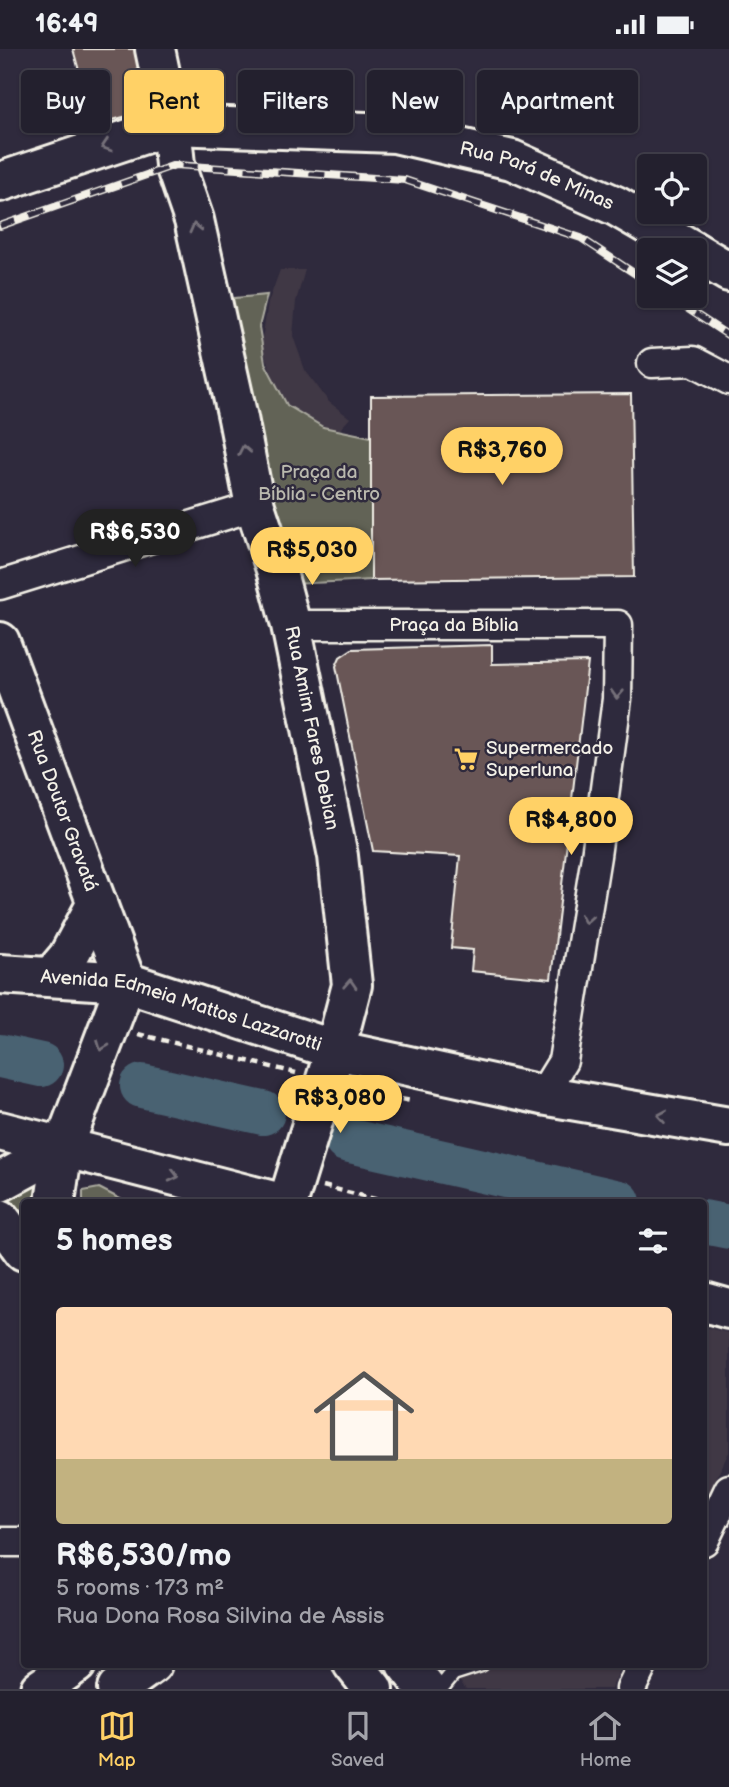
<!DOCTYPE html>
<meta charset="utf-8">
<style>
body{margin:0;font-family:"Balsamiq Sans",sans-serif;background:#2b2836;color:#f1f3f6;height:100vh;display:flex;flex-direction:column;font-size:26px;white-space:nowrap}
*{box-sizing:border-box;margin:0}
p{font-size:23px;color:#a3a3aa}
.icon{flex:none;width:38px;height:38px;fill:none;stroke:currentColor;stroke-width:2;stroke-linecap:round;stroke-linejoin:round}
.map{position:relative;flex:1;overflow:hidden}
.side{position:absolute;left:21px;top:1150px;width:686px;height:469px;display:flex;flex-direction:column;background:#23202e;border-radius:7px;box-shadow:0 2px 5px #0004,0 0 0 2px #403e4a}
.side>*{flex:none}
.banner{position:absolute;left:21px;top:21px;width:688px;height:63px;display:flex;gap:14px}
.buttons{position:absolute;left:637px;top:105px;display:grid;gap:14px}
.buttons a{display:grid;place-items:center;width:70px;height:70px;border-radius:7px;background:#23202e;box-shadow:0 2px 5px #0004,0 0 0 2px #403e4a;font-size:35px}
.price{position:absolute;translate:-50% -60px;padding:0 16px;border-radius:24px;background:#ffd166;color:#111;font-size:23px;line-height:46px;filter:drop-shadow(0 2px 4px #0008)}
.price::after{content:'';position:absolute;left:50%;top:42px;width:21px;height:16px;margin-left:-10px;background:inherit;clip-path:polygon(0 0,100% 0,50% 100%)}
.price.current{background:#222;color:#fff}
ul{padding:0;list-style:none}
li{display:grid;align-content:center;gap:14px;height:371px;padding:0 35px}
li+li{border-top:2px solid #403e4a}
li span{display:grid;place-items:center;height:217px;border-radius:7px;color:#555}
li>.icon{margin-inline-start:auto}
span .icon{width:126px;height:126px;fill:#fffc;stroke-width:1}
li b{font-size:30px}
h2{display:flex;justify-content:space-between;align-items:center;height:84px;padding:0 35px;font-size:30px}
.tag{padding:0 24px;border-radius:7px;background:#23202e;box-shadow:0 2px 5px #0004,0 0 0 2px #403e4a;font-size:24px;line-height:63px}
.tag.current{background:#ffd166;color:#111}
.status{display:flex;justify-content:space-between;align-items:center;height:49px;padding:0 35px;background:#23202e;direction:ltr}
.status svg{height:19px;fill:currentColor}
.dock{display:flex;justify-content:space-around;align-items:center;height:98px;border-top:2px solid #403e4a;background:#23202e;font-size:19px;color:#a3a3aa}
.dock a{display:grid;justify-items:center;gap:4px}
.dock .current{color:#ffd166}
.map>svg:first-child{display:block}
</style>
<div class="status"><b>16:49</b><svg viewBox="0 0 49 12"><path d="M0 12V9h3v3zM5 12V6h3v6zM10 12V3h3v9zM15 12V0h3v12zM26 1h20v11H26zM47 4h2v5h-2z"/></svg></div>
<div class="map">
<svg width="729" height="1640" viewBox="0 0 729 1640">
<rect width="100%" height="100%" fill="#2f2a3d"/>
<filter id="ink" filterUnits="userSpaceOnUse"><feTurbulence type="fractalNoise" baseFrequency=".0143" numOctaves="2"/><feDisplacementMap in="SourceGraphic" scale="14" xChannelSelector="R" yChannelSelector="G"/><feConvolveMatrix kernelMatrix="1 2 1 2 8 2 1 2 1" color-interpolation-filters="sRGB"/></filter>
<g filter="url(#ink)">
<!-- built -->
<g fill="#403845">
<path d="M280,221H305L296,252L293,287L305,321L329,353L350,369L334,387L307,376L281,347L261,297L268,254Z"/>
<path d="M704,1278L729,1284V1403L704,1454Z"/>
<path d="M446,1615H623L611,1640H466Z"/>
</g>
<!-- green -->
<g fill="#626456" stroke="#abaa9f" stroke-width="2">
<path d="M267,246L259,278L265,314L287,356L323,378L371,388V531L292,535L214,251Z"/>
<path d="M47,1127L41,1153H24V1184L0,1153Z"/>
<path d="M99,1139L126,1153H83V1142Z"/>
</g>
<g fill="none" stroke-linecap="round" stroke-linejoin="round">
<!-- river -->
<g stroke="#496272" stroke-width="44">
<path d="M0,1007L41,1016"/>
<path d="M142,1037L263,1064"/>
<path d="M346,1091L619,1153"/>
<path d="M704,1173L729,1178"/>
</g>
</g>
<!-- building -->
<g fill="#695757" stroke="#f4f1e8" stroke-width="2">
<path d="M73,0H136L153,60L94,76Z"/>
<path d="M631,345L634,528L371,531V347Z"/>
<path d="M492,596V615L588,613L551,930L471,922L473,901L451,899L460,807L373,802L336,617L340,608L352,600Z"/>
</g>
<g fill="none" stroke-linecap="round" stroke-linejoin="round">
<!-- lane casing -->
<g stroke="#f4f1e8" stroke-width="19">
<path id="lane" d="M440,1640L453,1624L481,1615"/>
</g>
<!-- street casing -->
<g stroke="#f4f1e8" stroke-width="33">
<g id="street">
<path d="M652,314L693,312L729,331"/>
<path d="M0,536L255,457"/>
<path id="s1" d="M291,576H618L617,650L596,807L563,1012L542,1046"/>
<path d="M704,1492L729,1440"/>
<path d="M0,1493H24"/>
<path d="M631,1640L643,1615"/>
</g>
</g>
<!-- secondary casing -->
<g stroke="#f4f1e8" stroke-width="44">
<g id="secondary">
<path id="s2" d="M155,0L171,76L175,116L194,171L238,369L255,457L276,520L291,576L338,807L352,936L335,1001L288,1153"/>
<path id="s3" d="M0,133L171,76L395,84L512,111L616,157L692,201"/>
<path d="M695,203L729,223"/>
<path id="s4" d="M0,593L126,933L63,1099L55,1153"/>
<path d="M51,928L68,908L97,854"/>
<path d="M0,1133L63,1099"/>
<path d="M0,1170L24,1202"/>
<path d="M353,1615L373,1640"/>
<path d="M406,1615L426,1640"/>
<path d="M40,1640L76,1615"/>
<path d="M117,1640L152,1615"/>
</g>
</g>
<!-- primary casing -->
<g stroke="#f4f1e8" stroke-width="44">
<g id="primary">
<path id="s5" d="M0,925L126,933L335,1001L542,1046L729,1078"/>
<path d="M0,1082L277,1153"/>
<path d="M704,1253L729,1260"/>
</g>
</g>
<!-- path -->
<g stroke="#f4f1e8" stroke-width="4.5" stroke-dasharray="7 5" stroke-linecap="butt">
<path d="M138,985L296,1024"/>
<path d="M355,1040L372,1045L412,1052"/>
<path d="M323,1137L387,1153"/>
</g>
<!-- lane -->
<use href="#lane" stroke="#2f2a3d" stroke-width="14"/>
<!-- street -->
<use href="#street" stroke="#2f2a3d" stroke-width="28"/>
<!-- secondary -->
<use href="#secondary" stroke="#2f2a3d" stroke-width="38"/>
<!-- primary -->
<use href="#primary" stroke="#2f2a3d" stroke-width="38"/>
<!-- rail casing -->
<g stroke="#f4f1e8" stroke-width="8">
<g id="rail">
<path d="M0,177L175,116L405,131L581,189L649,234"/>
<path d="M668,247L729,287"/>
</g>
</g>
<!-- rail -->
<use href="#rail" stroke="#2f2a3d" stroke-width="5" stroke-dasharray="16" stroke-linecap="butt"/>
</g>
<!-- one-way arrows -->
<defs><path id="oneway-chevron" d="M-2-3.5L2.5 0L-2 3.5" fill="none" stroke-width="1.6" stroke-linecap="round" stroke-linejoin="round" transform="scale(1.75)"/></defs>
<g stroke="#747079">
<use href="#oneway-chevron" transform="translate(106 97) rotate(162)"/>
<use href="#oneway-chevron" transform="translate(195 179) rotate(-104)"/>
<use href="#oneway-chevron" transform="translate(244 401) rotate(-101)"/>
<use href="#oneway-chevron" transform="translate(617 645) rotate(93)"/>
<use href="#oneway-chevron" transform="translate(586 870) rotate(99)"/>
<use href="#oneway-chevron" transform="translate(350 935) rotate(-87)"/>
<use href="#oneway-chevron" transform="translate(102 997) rotate(111)"/>
<use href="#oneway-chevron" transform="translate(662 1067) rotate(-170)"/>
<use href="#oneway-chevron" transform="translate(174 1127) rotate(14)"/>
</g>
</g>
<!-- icons -->
<defs>
<g id="supermarket-bare" transform="scale(1.89)"><path d="M-6-5.5h2.5l.6 2H6L4.5 2H-2.5L-4.4-4H-6ZM-1.5 3.2a1.3 1.3 0 1 0 .1 0ZM3 3.2a1.3 1.3 0 1 0 .1 0Z" fill="#ffd166" stroke="#2f2a3d" stroke-width="2.5" paint-order="stroke"/></g>
</defs>
<g fill-rule="evenodd">
<use href="#supermarket-bare" x="466" y="710"/>
</g>
<g text-anchor="middle" dominant-baseline="central" stroke-width="5" stroke-linejoin="round" paint-order="stroke">
<!-- street labels -->
<g font-size="19" fill="#f4f1e8" stroke="#2f2a3d">
<text stroke="none"><textPath href="#s3" startOffset="553">Rua Pará de Minas</textPath></text>
<text stroke="none"><textPath href="#s1" startOffset="163">Praça da Bíblia</textPath></text>
<text stroke="none"><textPath href="#s2" startOffset="698">Rua Amim Fares Debian</textPath></text>
<text stroke="none"><textPath href="#s4" startOffset="180">Rua Doutor Gravatá</textPath></text>
<text stroke="none"><textPath href="#s5" startOffset="186">Avenida Edmeia Mattos Lazzarotti</textPath></text>
</g>
<!-- park labels -->
<g font-size="19" fill="#bab9ae" stroke="#2f2a3d">
<text x="319" y="423">Praça da<tspan x="319" dy="22">Bíblia - Centro</tspan></text>
</g>
<!-- poi labels -->
<g font-size="19" fill="#f4f1e8" stroke="#2f2a3d" text-anchor="start">
<text x="486" y="699">Supermercado<tspan x="486" dy="22">Superluna</tspan></text>
</g>
</g>
</svg>
<div class="buttons">
<a><svg class="icon" aria-label="locate" viewBox="0 0 24 24"><circle cx="12" cy="12" r="6"/><path d="M12 2v4M12 18v4M2 12h4M18 12h4"/></svg></a>
<a><svg class="icon" aria-label="layers" viewBox="0 0 24 24"><path d="M12 4l9 5-9 5-9-5zM3 14l9 5 9-5"/></svg></a>
</div>
<b class="price" style="left:502px;top:438px">R$3,760</b>
<b class="price current" style="left:135px;top:520px">R$6,530</b>
<b class="price" style="left:312px;top:538px">R$5,030</b>
<b class="price" style="left:571px;top:808px">R$4,800</b>
<b class="price" style="left:340px;top:1086px">R$3,080</b>
<div class="banner">
<a class="tag">Buy</a>
<a class="tag current">Rent</a>
<a class="tag">Filters</a>
<a class="tag">New</a>
<a class="tag">Apartment</a>
</div>
<section class="side">
<h2>5 homes<svg class="icon" aria-label="filters" viewBox="0 0 24 24"><path d="M4 7h16M4 17h16"/><circle cx="9" cy="7" r="2"/><circle cx="15" cy="17" r="2"/></svg></h2>
<ul>
<li><span style="background:linear-gradient(#ffd9b3 70%,#c2b280 0)"><svg class="icon" aria-label="home" viewBox="0 0 24 24"><path d="M3 11l9-7 9 7M6 9v11h12V9"/></svg></span><div><b>R$6,530/mo</b><p>5 rooms · 173 m²</p><p>Rua Dona Rosa Silvina de Assis</p></div></li>
</ul>
</section>
</div>
<nav class="dock">
<a class="current"><svg class="icon" aria-label="map" viewBox="0 0 24 24"><path d="M3 6l6-2 6 2 6-2v14l-6 2-6-2-6 2zM9 4v14M15 6v14"/></svg>Map</a>
<a><svg class="icon" aria-label="saved" viewBox="0 0 24 24"><path d="M7 4h10v16l-5-4-5 4z"/></svg>Saved</a>
<a><svg class="icon" aria-label="home" viewBox="0 0 24 24"><path d="M3 11l9-7 9 7M6 9v11h12V9"/></svg>Home</a>
</nav>
